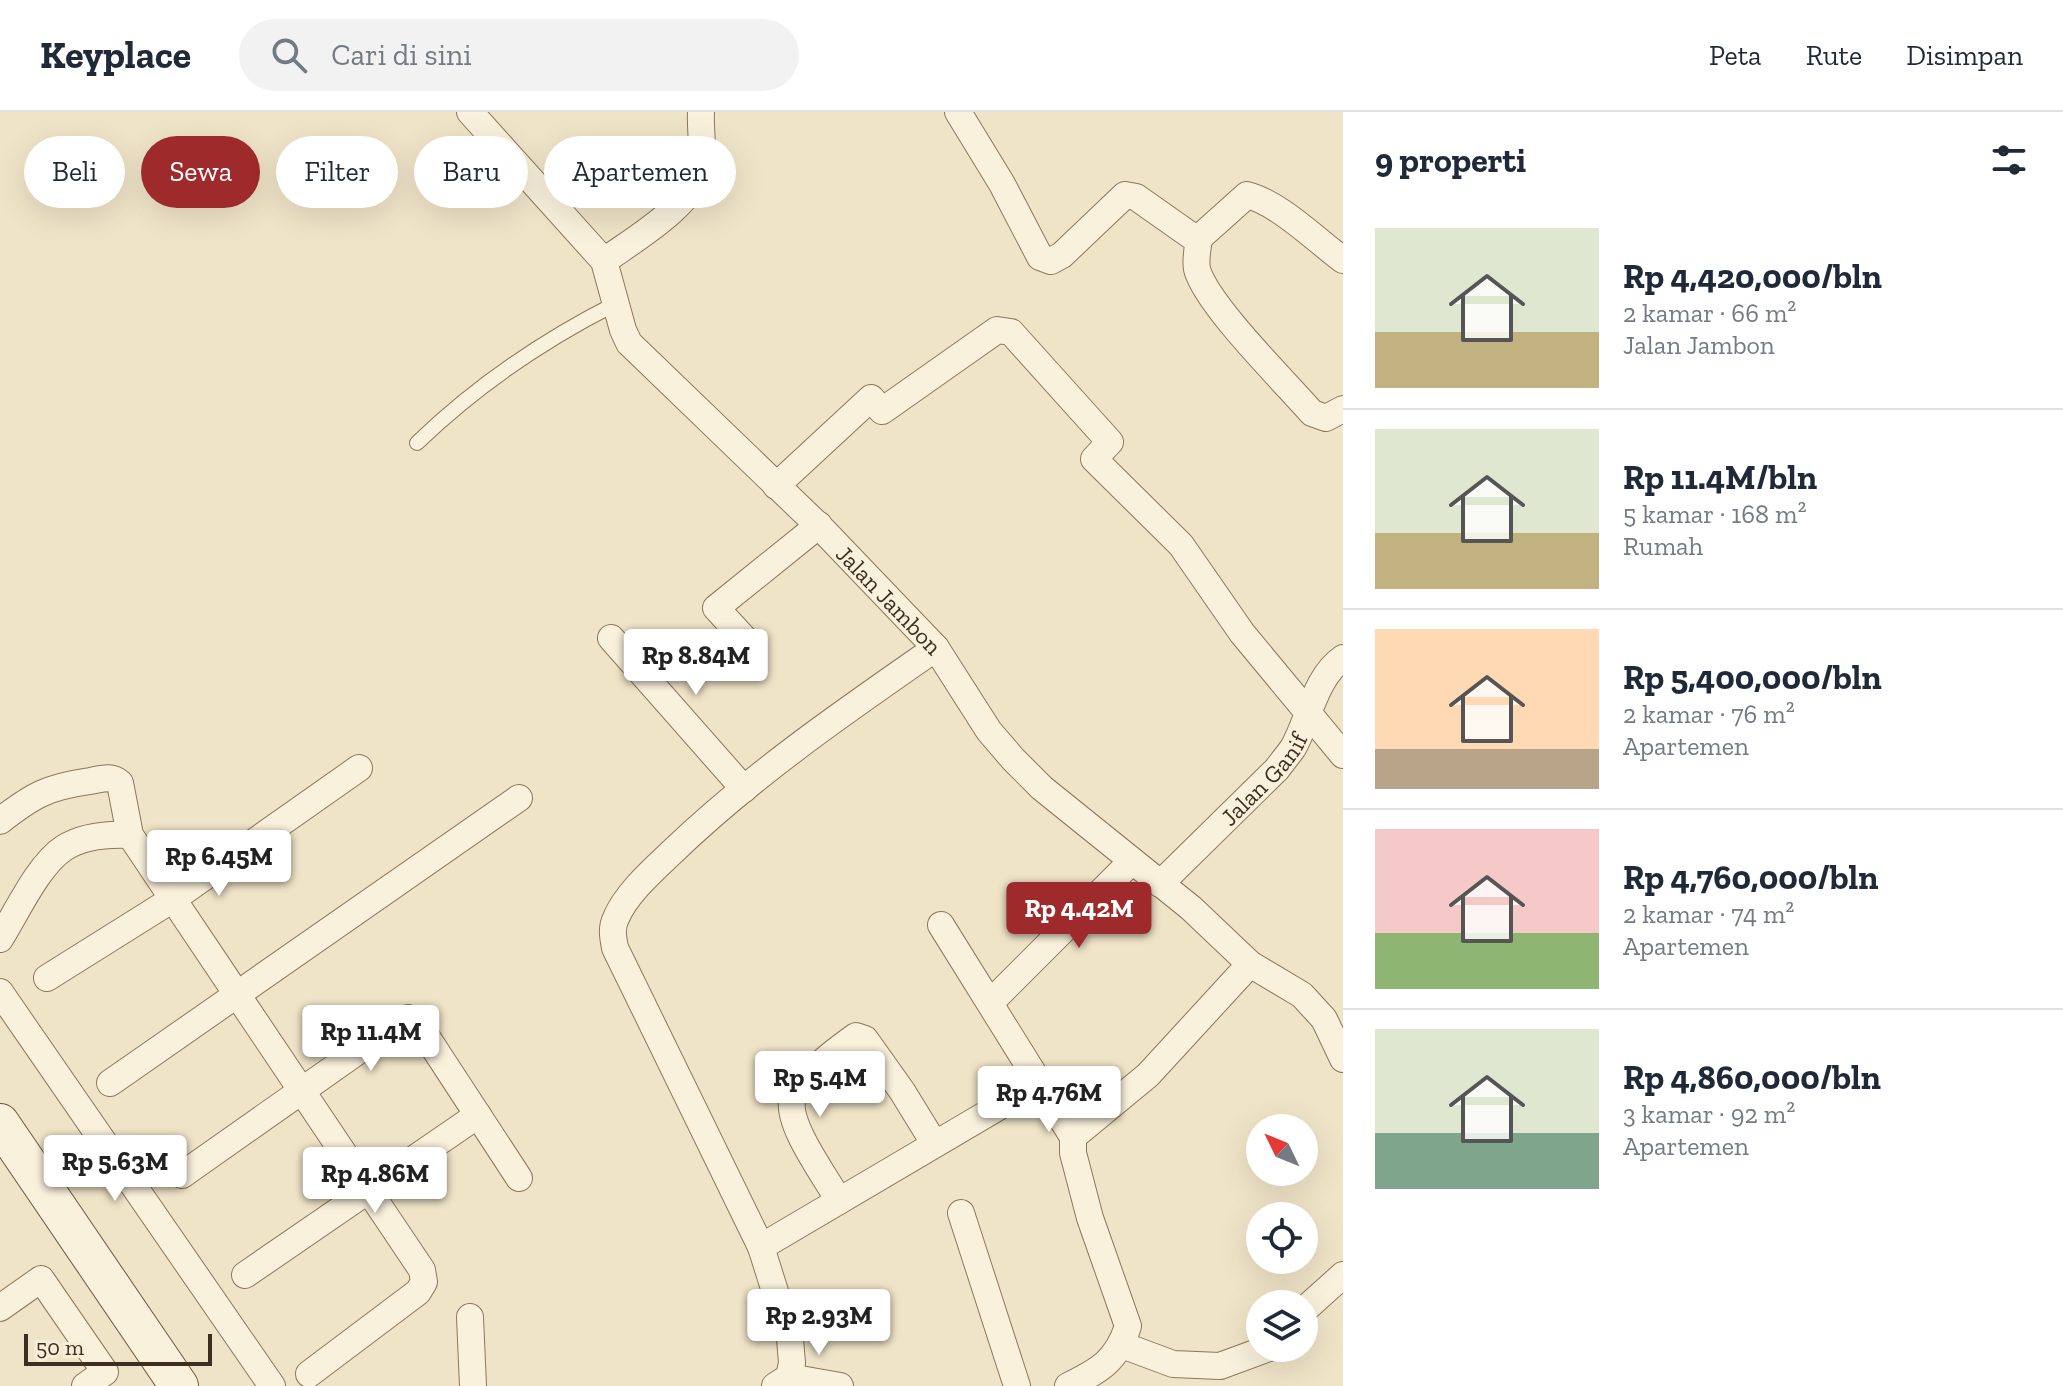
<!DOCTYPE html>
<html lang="id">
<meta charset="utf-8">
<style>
body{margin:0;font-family:"Zilla Slab",serif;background:#f2f2f3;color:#1f2937;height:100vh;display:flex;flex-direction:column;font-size:30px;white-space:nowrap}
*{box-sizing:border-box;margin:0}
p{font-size:26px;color:#747a83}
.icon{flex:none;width:44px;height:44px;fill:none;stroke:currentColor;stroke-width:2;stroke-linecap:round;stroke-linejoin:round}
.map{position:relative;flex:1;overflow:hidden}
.sheet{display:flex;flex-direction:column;background:#fff;width:720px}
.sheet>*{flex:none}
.banner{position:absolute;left:24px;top:24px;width:760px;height:72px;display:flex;gap:16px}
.needle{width:52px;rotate:313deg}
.controls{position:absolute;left:1246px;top:1002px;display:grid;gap:16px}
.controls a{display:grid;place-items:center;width:72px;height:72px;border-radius:50%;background:#fff;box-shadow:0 8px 32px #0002;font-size:40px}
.scale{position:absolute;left:24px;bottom:20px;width:188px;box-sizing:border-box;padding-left:8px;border:4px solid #3d2e20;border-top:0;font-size:22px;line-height:28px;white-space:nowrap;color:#3d2e20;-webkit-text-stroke:6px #f7eed8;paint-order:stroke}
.price{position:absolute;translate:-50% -68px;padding:0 18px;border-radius:8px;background:#fff;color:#222;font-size:26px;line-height:52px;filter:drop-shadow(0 2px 4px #0008)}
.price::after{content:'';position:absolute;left:50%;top:48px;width:24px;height:18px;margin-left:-12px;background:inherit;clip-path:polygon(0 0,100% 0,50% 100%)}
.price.on{background:#9e2a2b;color:#fff}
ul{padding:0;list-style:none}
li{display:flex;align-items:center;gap:24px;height:200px;padding:0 32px}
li+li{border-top:2px solid #e0e1e3}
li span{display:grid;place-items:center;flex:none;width:224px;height:160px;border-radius:0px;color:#555}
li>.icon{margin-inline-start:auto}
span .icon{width:96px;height:96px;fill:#fffc;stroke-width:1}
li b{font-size:34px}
h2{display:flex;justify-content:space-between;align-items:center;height:96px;padding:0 32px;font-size:34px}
.chip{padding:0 28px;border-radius:36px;background:#fff;box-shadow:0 8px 32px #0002;font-size:28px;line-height:72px}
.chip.on{background:#9e2a2b;color:#fff}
header{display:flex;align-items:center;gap:48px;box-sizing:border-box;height:112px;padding:0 40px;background:#fff;border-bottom:2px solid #e0e1e3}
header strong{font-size:38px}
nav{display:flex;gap:44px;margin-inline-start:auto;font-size:28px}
.search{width:560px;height:72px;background:#f2f2f3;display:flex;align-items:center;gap:20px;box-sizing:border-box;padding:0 28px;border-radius:44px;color:#747a83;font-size:30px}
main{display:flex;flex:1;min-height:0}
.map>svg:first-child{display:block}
</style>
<header>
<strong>Keyplace</strong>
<div class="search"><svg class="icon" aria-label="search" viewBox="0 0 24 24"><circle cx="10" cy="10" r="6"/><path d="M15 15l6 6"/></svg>Cari di sini</div>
<nav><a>Peta</a><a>Rute</a><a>Disimpan</a></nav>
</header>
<main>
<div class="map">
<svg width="1343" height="1274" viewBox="0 0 1343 1274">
<rect width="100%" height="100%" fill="#f0e4c8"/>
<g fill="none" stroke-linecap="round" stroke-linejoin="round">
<!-- lane casing -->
<g stroke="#8d765c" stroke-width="16">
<path id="lane" d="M417,331C476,274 542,229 615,192"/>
</g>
<!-- street casing -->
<g stroke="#8d765c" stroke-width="28">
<g id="street">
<path id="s1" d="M470,0L604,149L623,218L629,231L823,418L936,536L989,619L1013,647L1042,676L1191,796L1250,852L1302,883L1324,907L1343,947"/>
<path d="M958,0L1002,72L1040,145L1051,149L1062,143L1125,83L1136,85L1190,123L1199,126L1247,83C1279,91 1316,128 1343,148"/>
<path d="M1199,126C1198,136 1195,147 1197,157C1206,192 1285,270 1312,301L1326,306L1343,297"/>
<path d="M604,149C633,128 694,93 701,56C704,37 700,18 701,0"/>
<path d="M776,374L871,286L882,299L997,218L1011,220L1110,330L1094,347L1181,433L1242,521L1343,643"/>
<path d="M611,526L744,677"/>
<path d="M752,535L716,496L819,413"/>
<path d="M0,709C33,683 48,675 90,669C102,667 111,663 120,671L130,723L422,1158L424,1170L418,1180L309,1262"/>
<path id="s2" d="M1160,772L1277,657C1282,650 1288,643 1293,636C1309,608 1315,565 1343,546"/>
<path d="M941,813L1073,1025"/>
<path d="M0,827C17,800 38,753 64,736C83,724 109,722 130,723"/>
<path d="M47,866L173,787L359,656"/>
<path d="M0,880L272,1274"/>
<path d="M990,891L1132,749"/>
<path d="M110,971L519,686"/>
<path d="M182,1063L402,908L408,906L417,910L519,1066"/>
<path d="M839,1089C826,1065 788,1015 792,989C795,969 839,936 856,924L865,927L902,979L934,1031"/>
<path d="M961,1101L1017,1274"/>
<path d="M761,1135L1039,971"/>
<path d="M245,1163L478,1003"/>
<path d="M0,1196L41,1167L105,1260L85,1274"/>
<path d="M1304,1198L1343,1163"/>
<path d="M470,1205L473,1274"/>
<path d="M1122,1233L1173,1252L1220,1254L1269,1236"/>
<path d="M789,1265L840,1274"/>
<path d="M775,1274L789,1265L792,1251L790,1227L761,1135L615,836C613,825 611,816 616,806C626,782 652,759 671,741C752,663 844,600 936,536"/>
<path d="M1068,1274C1099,1259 1117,1249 1128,1214L1090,1106L1073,1041V1025L1148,963L1250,852"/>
</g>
</g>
<!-- secondary casing -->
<g stroke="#6f573f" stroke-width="40">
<path id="secondary" d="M0,1011L179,1274"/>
</g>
<!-- lane -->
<use href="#lane" stroke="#faf1dc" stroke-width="14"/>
<!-- street -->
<use href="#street" stroke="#faf1dc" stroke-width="26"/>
<!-- secondary -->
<use href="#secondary" stroke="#faf1dc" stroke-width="38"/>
</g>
<g text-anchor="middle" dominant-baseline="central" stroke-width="7" stroke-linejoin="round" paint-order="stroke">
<!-- street labels -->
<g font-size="24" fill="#3d2e20" stroke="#f7eed8">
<text stroke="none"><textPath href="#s1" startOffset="652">Jalan Jambon</textPath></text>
<text stroke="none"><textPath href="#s2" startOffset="148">Jalan Ganif</textPath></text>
</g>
</g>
</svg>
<div class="controls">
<a><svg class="needle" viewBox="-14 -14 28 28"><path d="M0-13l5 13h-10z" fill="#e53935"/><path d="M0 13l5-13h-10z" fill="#747a83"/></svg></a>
<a><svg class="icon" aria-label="locate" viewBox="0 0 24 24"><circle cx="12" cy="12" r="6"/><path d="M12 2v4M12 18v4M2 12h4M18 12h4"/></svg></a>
<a><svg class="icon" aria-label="layers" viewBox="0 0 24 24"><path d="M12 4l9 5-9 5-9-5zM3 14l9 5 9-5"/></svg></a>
</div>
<div class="scale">50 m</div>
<b class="price" style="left:696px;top:585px">Rp 8.84M</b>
<b class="price" style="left:219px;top:786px">Rp 6.45M</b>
<b class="price on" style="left:1079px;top:838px">Rp 4.42M</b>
<b class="price" style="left:371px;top:961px">Rp 11.4M</b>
<b class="price" style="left:820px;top:1007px">Rp 5.4M</b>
<b class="price" style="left:1049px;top:1022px">Rp 4.76M</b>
<b class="price" style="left:115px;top:1091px">Rp 5.63M</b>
<b class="price" style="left:375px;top:1103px">Rp 4.86M</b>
<b class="price" style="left:819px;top:1245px">Rp 2.93M</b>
<div class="banner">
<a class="chip">Beli</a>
<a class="chip on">Sewa</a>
<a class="chip">Filter</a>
<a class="chip">Baru</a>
<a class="chip">Apartemen</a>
</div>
</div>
<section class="sheet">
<h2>9 properti<svg class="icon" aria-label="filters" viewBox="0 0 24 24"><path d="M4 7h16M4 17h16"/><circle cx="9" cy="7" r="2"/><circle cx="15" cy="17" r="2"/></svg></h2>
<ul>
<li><span style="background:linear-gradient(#dfe7d0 65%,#c2b280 0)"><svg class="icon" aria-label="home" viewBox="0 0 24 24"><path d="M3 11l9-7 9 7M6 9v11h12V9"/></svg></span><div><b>Rp 4,420,000/bln</b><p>2 kamar · 66 m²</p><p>Jalan Jambon</p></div></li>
<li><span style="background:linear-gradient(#dfe7d0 65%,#c2b280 0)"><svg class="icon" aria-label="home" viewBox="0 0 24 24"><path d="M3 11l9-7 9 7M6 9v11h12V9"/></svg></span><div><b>Rp 11.4M/bln</b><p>5 kamar · 168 m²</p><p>Rumah</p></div></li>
<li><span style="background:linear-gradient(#ffd9b3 75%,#b9a48a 0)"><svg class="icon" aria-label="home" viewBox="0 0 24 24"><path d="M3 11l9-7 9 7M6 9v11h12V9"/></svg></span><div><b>Rp 5,400,000/bln</b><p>2 kamar · 76 m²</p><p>Apartemen</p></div></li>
<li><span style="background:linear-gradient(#f6c9c9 65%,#8fb573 0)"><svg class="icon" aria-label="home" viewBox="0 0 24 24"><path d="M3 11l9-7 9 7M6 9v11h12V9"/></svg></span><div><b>Rp 4,760,000/bln</b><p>2 kamar · 74 m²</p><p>Apartemen</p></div></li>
<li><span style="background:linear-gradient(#dfe7d0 65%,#7fa58c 0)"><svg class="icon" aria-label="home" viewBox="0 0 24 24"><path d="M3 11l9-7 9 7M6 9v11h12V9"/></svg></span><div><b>Rp 4,860,000/bln</b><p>3 kamar · 92 m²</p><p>Apartemen</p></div></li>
</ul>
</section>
</main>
